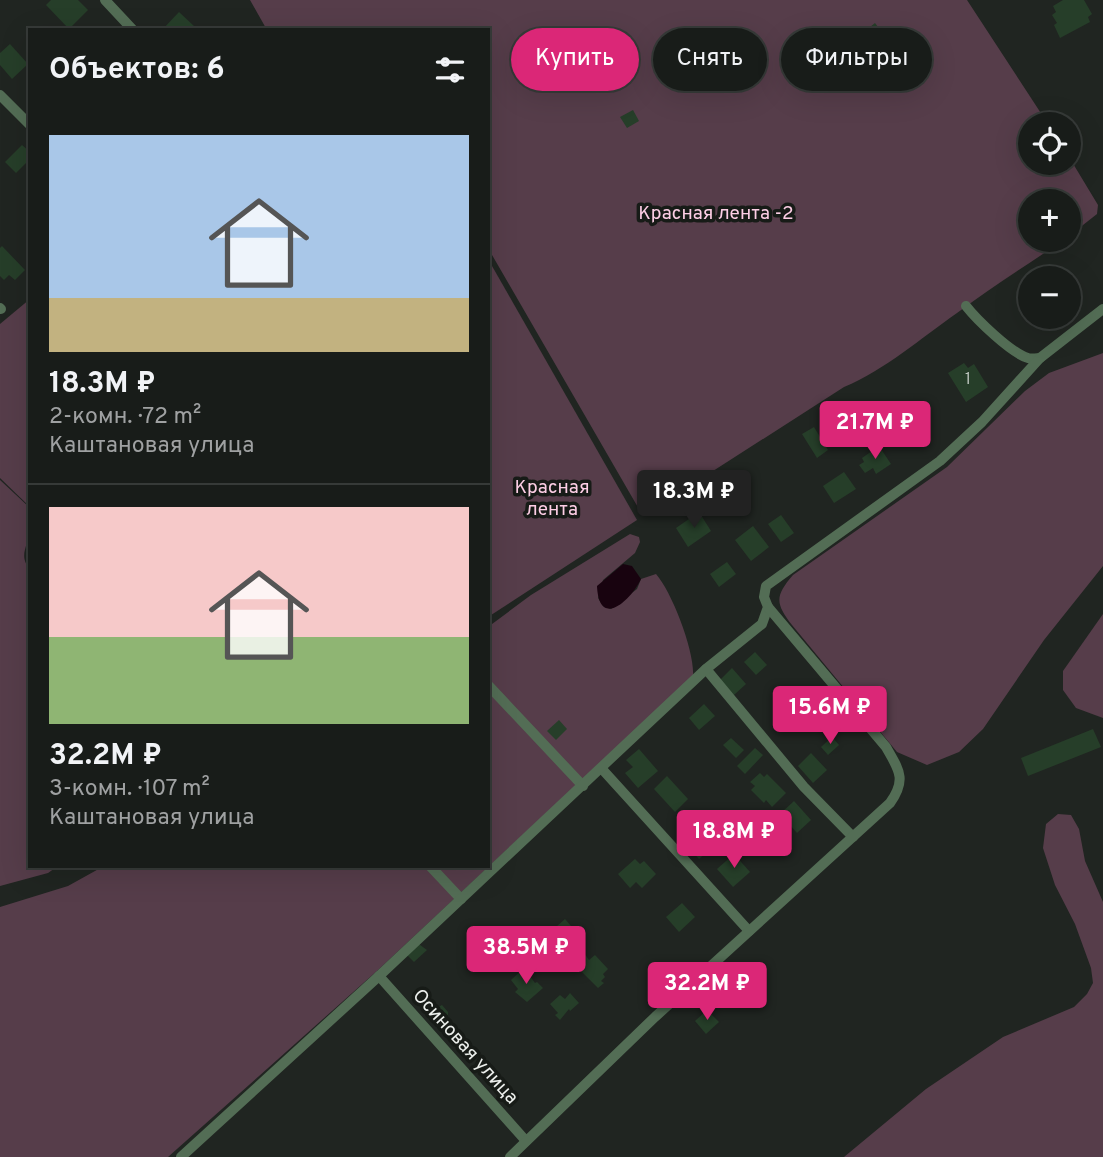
<!DOCTYPE html>
<html lang="ru">
<meta charset="utf-8">
<style>
body{margin:0;font-family:Overpass,sans-serif;background:#212522;color:#f1f3f6;height:100vh;display:flex;flex-direction:column;font-size:26px;white-space:nowrap}
*{box-sizing:border-box;margin:0}
p{font-size:23px;color:#9fa1a2}
.icon{flex:none;width:38px;height:38px;fill:none;stroke:currentColor;stroke-width:2;stroke-linecap:round;stroke-linejoin:round}
.map{position:relative;flex:1;overflow:hidden}
.side{position:absolute;left:28px;top:28px;width:462px;height:840px;display:flex;flex-direction:column;background:#181c19;border-radius:0px;box-shadow:0 7px 28px #0002,0 0 0 2px #363a38}
.side>*{flex:none}
.guide{position:absolute;left:511px;top:28px;width:486px;height:63px;display:flex;gap:14px}
.fabs{position:absolute;left:1018px;top:112px;display:grid;gap:14px}
.fabs a{display:grid;place-items:center;width:63px;height:63px;border-radius:50%;background:#181c19;box-shadow:0 7px 28px #0002,0 0 0 2px #363a38;font-size:35px}
.price{position:absolute;translate:-50% -60px;padding:0 16px;border-radius:7px;background:#db2777;color:#fff;font-size:23px;line-height:46px;filter:drop-shadow(0 2px 4px #0008)}
.price::after{content:'';position:absolute;left:50%;top:42px;width:21px;height:16px;margin-left:-10px;background:inherit;clip-path:polygon(0 0,100% 0,50% 100%)}
.price.active{background:#222;color:#fff}
ul{padding:0;list-style:none}
li{display:grid;align-content:center;gap:14px;height:371px;padding:0 21px}
li+li{border-top:2px solid #363a38}
li span{display:grid;place-items:center;height:217px;border-radius:0px;color:#555}
li>.icon{margin-inline-start:auto}
span .icon{width:126px;height:126px;fill:#fffc;stroke-width:1}
li b{font-size:30px}
h2{display:flex;justify-content:space-between;align-items:center;height:84px;padding:0 21px;font-size:30px}
.pill{padding:0 24px;border-radius:32px;background:#181c19;box-shadow:0 7px 28px #0002,0 0 0 2px #363a38;font-size:24px;line-height:63px}
.pill.active{background:#db2777;color:#fff}
.map>svg:first-child{display:block}
</style>
<div class="map">
<svg width="1103" height="1157" viewBox="0 0 1103 1157">
<rect width="100%" height="100%" fill="#202521"/>
<!-- green -->
<g fill="#563d4a">
<path d="M250,0H967L1048,124H1031V163H1069V157L1098,205L1097,214L1069,236V201H1031V240H1064C1028,264 992,287 957,313C921,338 885,370 844,387L643,516L488,248V30H267Z"/>
<path d="M488,259L637,520L488,617Z"/>
<path d="M30,299V507L0,478V324Z"/>
<path d="M1103,353V566L1044,640L983,729L959,752L927,765L897,752L792,625C775,603 775,596 793,575L947,467L1025,391L1049,373Z"/>
<path d="M0,480L30,508C30,516 31,524 30,531C28,546 18,556 30,569V866H58L48,873L0,886Z"/>
<path d="M630,534L639,537L640,542L635,553L603,580L598,598L603,606L611,609L637,589L641,579L656,574C672,592 695,652 693,676L378,970L168,1157H0V907L68,886L104,866H488V627L531,595Z"/>
<path d="M1103,614V718L1076,708L1063,690V671Z"/>
<path d="M1058,814L1071,815L1079,829L1085,861L1103,902V1157H844L926,1089L1003,1037L1074,1007L1087,994L1093,983L1091,968L1075,924L1055,885L1043,848L1046,824Z"/>
</g>
<!-- water -->
<path fill="#18030f" d="M623,564L632,566L641,579C631,600 599,630 597,586Z"/>
<!-- building -->
<g fill="#263e29">
<path d="M51,0H78L88,10L69,29L46,5Z"/>
<path d="M1063,0H1084L1092,14L1088,17L1090,22L1060,38L1054,25L1057,23L1052,15L1056,12L1053,6Z"/>
<path d="M179,12L195,27L192,30H162Z"/>
<path d="M875,23L893,47L883,54L865,31Z"/>
<path d="M10,44L28,64L12,79L0,65V53Z"/>
<path d="M633,110L639,121L627,128L620,117Z"/>
<path d="M22,145L30,152V159L16,173L5,162Z"/>
<path d="M2,246L25,270L15,280L9,275L4,280L0,276V248Z"/>
<path d="M1073,277L1080,287L1069,296V280Z"/>
<path d="M964,363L968,368L974,364L988,387L966,402L948,373Z"/>
<path d="M814,427L828,450L817,458L802,434Z"/>
<path d="M879,446L891,464L876,474L873,468L865,473L859,465L864,462L862,458Z"/>
<path d="M844,472L856,489L834,503L823,486Z"/>
<path d="M699,512L711,531L688,547L676,528Z"/>
<path d="M781,515L794,533L781,542L768,524Z"/>
<path d="M753,526L769,547L751,561L735,540Z"/>
<path d="M727,562L736,574L719,587L710,574Z"/>
<path d="M755,652L767,665L756,675L744,662Z"/>
<path d="M732,668L746,684L734,695L720,680Z"/>
<path d="M704,704L715,716L699,730L689,718Z"/>
<path d="M559,720L567,729L556,740L547,731Z"/>
<path d="M1093,729L1101,747L1028,776L1021,758Z"/>
<path d="M832,737L839,745L828,755L821,747Z"/>
<path d="M731,738L744,750L736,758L723,745Z"/>
<path d="M755,748L763,755L745,774L737,766Z"/>
<path d="M639,749L658,771L638,788L625,773L633,767L626,760Z"/>
<path d="M811,753L827,770L813,783L798,766Z"/>
<path d="M760,773L764,777L767,774L786,793L772,807L766,800L764,803L751,790L755,786L750,782Z"/>
<path d="M667,776L688,799L675,812L654,789Z"/>
<path d="M794,801L811,820L797,833L780,814Z"/>
<path d="M697,822L716,844L699,859L680,837Z"/>
<path d="M734,854L750,872L733,887L717,869Z"/>
<path d="M635,859L640,864L644,861L656,874L642,888L636,882L630,888L618,874Z"/>
<path d="M682,903L695,917L679,932L666,917Z"/>
<path d="M565,919L571,926L555,941L548,934Z"/>
<path d="M416,942L427,950L414,962L405,953Z"/>
<path d="M584,953L589,960L595,955L608,969L603,974L605,977L601,981L604,983L598,988L573,963Z"/>
<path d="M524,968L535,983L537,982L543,988L527,1002L515,992L518,989L511,980Z"/>
<path d="M570,993L579,1003L570,1011L569,1009L560,1020L555,1015L558,1013L550,1004L560,995L565,999Z"/>
<path d="M442,1005L448,1012V1015L436,1025L428,1016L430,1014L428,1012Z"/>
<path d="M707,1010L719,1022L706,1034L695,1021Z"/>
</g>
<g fill="none" stroke-linecap="round" stroke-linejoin="round">
<!-- minor -->
<g stroke="#536d55" stroke-width="10">
<path d="M105,0L133,30"/>
<path d="M0,95L30,125"/>
<path d="M966,306C977,320 1011,353 1028,358C1030,359 1038,358 1040,358"/>
<path d="M0,308L1,309"/>
<path d="M706,669L804,787L853,837"/>
<path d="M488,685L583,786"/>
<path d="M602,769L749,931"/>
<path d="M430,866L461,899"/>
<path d="M379,976L526,1141"/>
<path d="M181,1157L379,976L706,669L762,624L768,607L764,597L766,586L940,461L982,422L1040,358L1103,309"/>
<path d="M510,1157L655,1017L890,803C907,779 899,770 886,747L768,607"/>
</g>
</g>
<g text-anchor="middle" dominant-baseline="central" stroke-width="7" stroke-linejoin="round" paint-order="stroke">
<!-- number labels -->
<g font-size="16" fill="#bac3bb">
<text x="968" y="380">1</text>
</g>
<!-- park labels -->
<g font-size="19" fill="#fdcee5" stroke="#171b17">
<text x="716" y="214">Красная лента -2</text>
<text x="552" y="488">Красная<tspan x="552" dy="22">лента</tspan></text>
</g>
<!-- street labels -->
<g font-size="19" fill="#ecefec" stroke="#171b17">
<text transform="translate(465 1047) rotate(48)">Осиновая улица</text>
</g>
</g>
</svg>
<div class="fabs">
<a><svg class="icon" aria-label="locate" viewBox="0 0 24 24"><circle cx="12" cy="12" r="6"/><path d="M12 2v4M12 18v4M2 12h4M18 12h4"/></svg></a>
<a>+</a>
<a>−</a>
</div>
<b class="price" style="left:875px;top:461px">21.7M ₽</b>
<b class="price active" style="left:694px;top:530px">18.3M ₽</b>
<b class="price" style="left:830px;top:746px">15.6M ₽</b>
<b class="price" style="left:734px;top:870px">18.8M ₽</b>
<b class="price" style="left:526px;top:986px">38.5M ₽</b>
<b class="price" style="left:707px;top:1022px">32.2M ₽</b>
<div class="guide">
<a class="pill active">Купить</a>
<a class="pill">Снять</a>
<a class="pill">Фильтры</a>
</div>
<section class="side">
<h2>Объектов: 6<svg class="icon" aria-label="filters" viewBox="0 0 24 24"><path d="M4 7h16M4 17h16"/><circle cx="9" cy="7" r="2"/><circle cx="15" cy="17" r="2"/></svg></h2>
<ul>
<li><span style="background:linear-gradient(#a9c7e8 75%,#c2b280 0)"><svg class="icon" aria-label="home" viewBox="0 0 24 24"><path d="M3 11l9-7 9 7M6 9v11h12V9"/></svg></span><div><b>18.3M ₽</b><p>2-комн. · 72 m²</p><p>Каштановая улица</p></div></li>
<li><span style="background:linear-gradient(#f6c9c9 60%,#8fb573 0)"><svg class="icon" aria-label="home" viewBox="0 0 24 24"><path d="M3 11l9-7 9 7M6 9v11h12V9"/></svg></span><div><b>32.2M ₽</b><p>3-комн. · 107 m²</p><p>Каштановая улица</p></div></li>
</ul>
</section>
</div>
